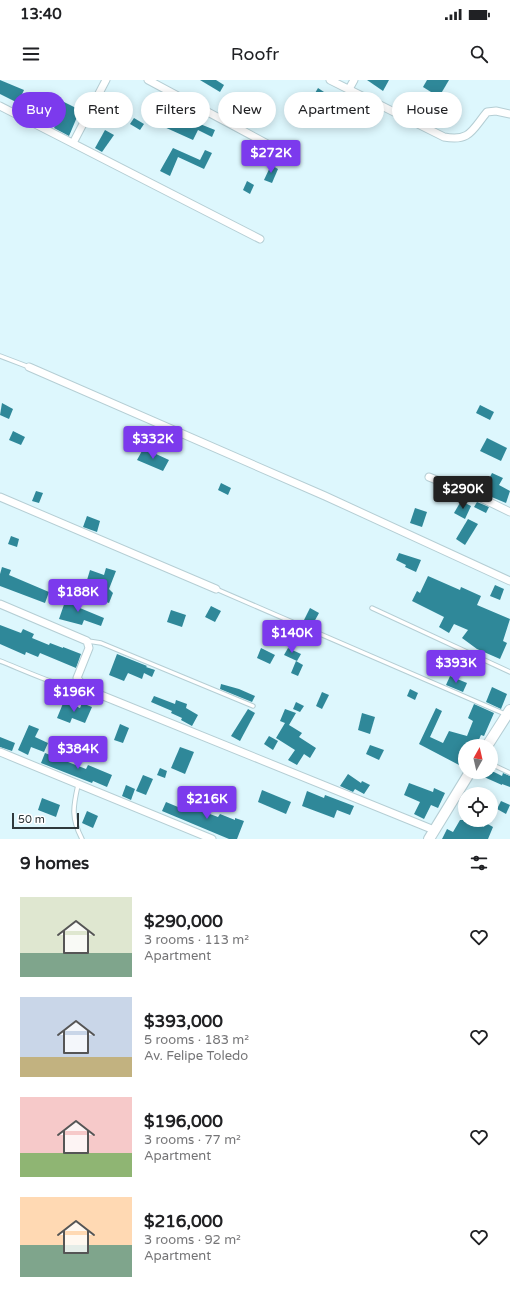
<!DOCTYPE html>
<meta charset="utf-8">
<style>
body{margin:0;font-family:"Varela Round",sans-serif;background:#f2f2f2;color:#202124;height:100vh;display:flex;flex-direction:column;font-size:15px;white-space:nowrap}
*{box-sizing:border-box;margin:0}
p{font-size:13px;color:#757577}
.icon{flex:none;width:22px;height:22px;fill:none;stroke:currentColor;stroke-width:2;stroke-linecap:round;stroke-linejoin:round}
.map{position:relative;height:759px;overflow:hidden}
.sheet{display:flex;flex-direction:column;background:#fff;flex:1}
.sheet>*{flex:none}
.banner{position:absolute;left:12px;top:12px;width:486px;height:36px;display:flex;gap:8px}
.needle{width:26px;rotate:8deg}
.tools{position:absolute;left:458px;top:659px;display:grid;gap:8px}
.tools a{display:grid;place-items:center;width:40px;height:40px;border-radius:50%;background:#fff;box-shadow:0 2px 10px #0003;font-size:20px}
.scale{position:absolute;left:12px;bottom:10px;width:67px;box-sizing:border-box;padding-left:4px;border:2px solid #2f393c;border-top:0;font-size:11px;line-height:14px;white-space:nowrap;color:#2f393c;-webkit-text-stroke:3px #fff;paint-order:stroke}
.price{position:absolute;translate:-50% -34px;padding:0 9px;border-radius:4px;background:#7c3aed;color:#fff;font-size:13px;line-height:26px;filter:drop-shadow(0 1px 2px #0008)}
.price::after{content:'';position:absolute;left:50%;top:24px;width:12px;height:9px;margin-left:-6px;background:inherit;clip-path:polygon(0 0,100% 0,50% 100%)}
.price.active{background:#222;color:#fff}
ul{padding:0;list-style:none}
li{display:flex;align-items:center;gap:12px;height:100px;padding:0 20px}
li span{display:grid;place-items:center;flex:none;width:112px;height:80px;border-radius:0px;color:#555}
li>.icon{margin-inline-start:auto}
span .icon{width:48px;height:48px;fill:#fffc;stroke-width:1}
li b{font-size:17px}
h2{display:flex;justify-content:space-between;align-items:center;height:48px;padding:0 20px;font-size:17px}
.pill{padding:0 14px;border-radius:18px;background:#fff;box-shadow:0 2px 10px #0003;font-size:14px;line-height:36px}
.pill.active{background:#7c3aed;color:#fff}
.status{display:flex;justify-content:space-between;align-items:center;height:28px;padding:0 20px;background:#fff;direction:ltr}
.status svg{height:11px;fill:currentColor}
header{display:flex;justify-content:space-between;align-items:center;height:52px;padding:0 20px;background:#fff;font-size:18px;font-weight:600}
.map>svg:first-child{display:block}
</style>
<div class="status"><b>13:40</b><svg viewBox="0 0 49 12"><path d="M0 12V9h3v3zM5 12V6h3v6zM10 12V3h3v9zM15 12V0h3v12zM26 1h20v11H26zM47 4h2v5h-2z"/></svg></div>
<header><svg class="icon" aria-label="menu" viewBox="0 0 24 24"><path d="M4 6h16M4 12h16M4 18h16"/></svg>Roofr<svg class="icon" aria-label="search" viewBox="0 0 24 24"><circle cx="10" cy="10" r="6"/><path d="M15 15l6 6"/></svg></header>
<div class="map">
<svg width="510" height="759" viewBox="0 0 510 759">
<rect width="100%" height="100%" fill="#ddf7fd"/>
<!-- building -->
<g fill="#2f8899">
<path d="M0,0L24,10L18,23L0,14Z"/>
<path d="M200,0H216L224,5L220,12Z"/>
<path d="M367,0H389L383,11Z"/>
<path d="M427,0H449L439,17L423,7Z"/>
<path d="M318,8L327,14L321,26L311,20Z"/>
<path d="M46,13L80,30L69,56L54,48L60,36L39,27Z"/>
<path d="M265,18L271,22L264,34L258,30Z"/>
<path d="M156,22L166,27L159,39L149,34Z"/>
<path d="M431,23L440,28L433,40L424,35Z"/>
<path d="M193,31L204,36L200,44L215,50L212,57L198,50L193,60L162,46L166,37L187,45Z"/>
<path d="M134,38L144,44L140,50L130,44Z"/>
<path d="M105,50L114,55L102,72L95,68Z"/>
<path d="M173,68L200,80L205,70L212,73L204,89L178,77L170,96L160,91Z"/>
<path d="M271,85L278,89L272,103L264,100Z"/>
<path d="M247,101L254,105L250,114L243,110Z"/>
<path d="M2,323L13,329L9,339L0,335Z"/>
<path d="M480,325L494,332L490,340L476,333Z"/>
<path d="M13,351L25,357L21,365L9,360Z"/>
<path d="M487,358L507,368L501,381L480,371Z"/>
<path d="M143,369L155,376L156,374L169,380L163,391L137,380Z"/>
<path d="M492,393L503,398L499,405L510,411L506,423L482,413Z"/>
<path d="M221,403L231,408L228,415L218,410Z"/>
<path d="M36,411L43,413L39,423L32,421Z"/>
<path d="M461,421L471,426L465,439L454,433Z"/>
<path d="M477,422L489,427L486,433L474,427Z"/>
<path d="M415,428L427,432L422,447L410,443Z"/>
<path d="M87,436L100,441L97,452L83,447Z"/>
<path d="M468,439L478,444L465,465L456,459Z"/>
<path d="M11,456L19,459L17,467L8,464Z"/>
<path d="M399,473L421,480L416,492L405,487L406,485L396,480Z"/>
<path d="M2,487L11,490L9,495L49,512L45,523L0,506V494Z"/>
<path d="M106,488L116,491L109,509L113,513L109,523L93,517L98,504L87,500L90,490L104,495Z"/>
<path d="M428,496L460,510L461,507L481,516L477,525L510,539L503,561L507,563L500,579L477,569L462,558L468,550L454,544L449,553L439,547L444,537L412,521L417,511L420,513Z"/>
<path d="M495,505L504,509L500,520L490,516Z"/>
<path d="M68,513L79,517L75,526L104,538L101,546L84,540L82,545L59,539Z"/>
<path d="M211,526L221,531L215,542L205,537Z"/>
<path d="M310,528L319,533L313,544L304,540Z"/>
<path d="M171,530L186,535L182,547L167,542Z"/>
<path d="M0,545L21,553L23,549L34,554L32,558L49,565L50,563L63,568V567L81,574L76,588L40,573L38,577L26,572L25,575L0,564Z"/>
<path d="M283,550L289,554L286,560L279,557Z"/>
<path d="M261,568L275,575L270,584L257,578Z"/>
<path d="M288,568L301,574L297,581L284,575Z"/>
<path d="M117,574L147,586L146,587L155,590L152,597L144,593L142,599L128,593L124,601L109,595Z"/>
<path d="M296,581L303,585L298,596L291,593Z"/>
<path d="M450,596L467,603L463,612L446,605Z"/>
<path d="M221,604L239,609L255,616L252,622L220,609Z"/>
<path d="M492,607L507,614L501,629L486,622Z"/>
<path d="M410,609L418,613L415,620L407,616Z"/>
<path d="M322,612L329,615L322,629L316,626Z"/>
<path d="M154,616L175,624L176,620L187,624L186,628L198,635L192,646L181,640L182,638L171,633L172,631L151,622Z"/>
<path d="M64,621L80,628L82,623L92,627L85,643L72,638L70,643L57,638Z"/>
<path d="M296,622L304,626L300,632L293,629Z"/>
<path d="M474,624L494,633L484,656L481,655L476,666H465V671L459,685L419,664L436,628L442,631L430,657L443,663L449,651L467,656L473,641L468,638Z"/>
<path d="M248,629L255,633L240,661L231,656Z"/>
<path d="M285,629L296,633L289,645L302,653L299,657L316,668L310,678L304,674L297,685L288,680L295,670L276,658L285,643L280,641Z"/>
<path d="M362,633L375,637L370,654L358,650Z"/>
<path d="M120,644L129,648L123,663L114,660Z"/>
<path d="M29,645L39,649L35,657L48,663L44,672L31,667L28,675L18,670Z"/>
<path d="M269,656L278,661L273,670L264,664Z"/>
<path d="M0,657L15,663L12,671L0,667Z"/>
<path d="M370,665L384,670L379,680L366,674Z"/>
<path d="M180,667L194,672L185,694L171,688Z"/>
<path d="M45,673L86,689L88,685L112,695L107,707L93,701L92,703L41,683Z"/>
<path d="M160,688L167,691L165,698L157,695Z"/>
<path d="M487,692H494L502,696L503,693L510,696V707L502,704V705L484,697Z"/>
<path d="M348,694L361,703L362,701L370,705L364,714L355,709L353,712L340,706Z"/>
<path d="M143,695L153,699L146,715L136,711Z"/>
<path d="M409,703L433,712L434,708L445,713L438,728L431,725L424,739L414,734L420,722L404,715Z"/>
<path d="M126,705L135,709L131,720L122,716Z"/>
<path d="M262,710L291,722L286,734L258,722Z"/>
<path d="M307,711L324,718L325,715L354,726L350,735L337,730L334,738L302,726Z"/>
<path d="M42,718L60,725L56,737L38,730Z"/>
<path d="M501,721L510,725L506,734L497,729Z"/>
<path d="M166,722L178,727L180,723L218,737L220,734L235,740V738L244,741L237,759H229L162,731Z"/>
<path d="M87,731L98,736L93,748L82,743Z"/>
<path d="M460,740H470L484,747L486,743L493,747L488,759H442L447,749L453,752Z"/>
</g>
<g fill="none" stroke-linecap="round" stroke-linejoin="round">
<!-- service casing -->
<g stroke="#b5ced4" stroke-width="5.5">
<g id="service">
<path d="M0,276L29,287"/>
<path d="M216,509L505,634"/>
<path d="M372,528L510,592"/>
<path d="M88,561L101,563L253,626"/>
<path d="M0,581C19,588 67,611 85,609"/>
<path d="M491,684L510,693"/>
<path d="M78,705C73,727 71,738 82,759"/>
</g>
</g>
<!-- minor casing -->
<g stroke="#b5ced4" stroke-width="9">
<g id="minor">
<path d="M148,0L290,76"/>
<path d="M330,0L444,57C470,62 472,50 487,32L496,31L510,34"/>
<path d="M349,9L354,0"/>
<path d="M0,26L260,159"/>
<path d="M73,63L106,0"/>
<path d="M29,287L325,416L510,501"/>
<path d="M429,397L479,417L510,432"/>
<path d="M0,417L216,509"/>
<path d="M0,524L87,561L89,568L77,598L86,609L434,750"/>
<path d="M0,672L212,759"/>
</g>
</g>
<!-- secondary casing -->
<g stroke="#b5ced4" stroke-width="12">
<g id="secondary">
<path d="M487,666L510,630"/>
<path d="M429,759L470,692"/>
</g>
</g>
<!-- service -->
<use href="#service" stroke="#fff" stroke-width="3.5"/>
<!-- minor -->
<use href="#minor" stroke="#fff" stroke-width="7"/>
<!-- secondary -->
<use href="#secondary" stroke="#fff" stroke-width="10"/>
</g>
</svg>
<div class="tools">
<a><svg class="needle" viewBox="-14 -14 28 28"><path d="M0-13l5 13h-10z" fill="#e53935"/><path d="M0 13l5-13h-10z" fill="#757577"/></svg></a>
<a><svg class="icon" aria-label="locate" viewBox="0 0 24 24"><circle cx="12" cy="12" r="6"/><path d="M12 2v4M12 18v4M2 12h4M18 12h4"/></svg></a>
</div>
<div class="scale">50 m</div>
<b class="price" style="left:271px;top:94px">$272K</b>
<b class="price" style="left:153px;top:380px">$332K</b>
<b class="price active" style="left:463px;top:430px">$290K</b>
<b class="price" style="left:78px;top:533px">$188K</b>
<b class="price" style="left:292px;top:574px">$140K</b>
<b class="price" style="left:456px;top:604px">$393K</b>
<b class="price" style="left:74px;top:633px">$196K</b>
<b class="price" style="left:78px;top:690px">$384K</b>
<b class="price" style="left:207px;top:740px">$216K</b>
<div class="banner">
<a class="pill active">Buy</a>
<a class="pill">Rent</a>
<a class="pill">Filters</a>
<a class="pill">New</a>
<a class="pill">Apartment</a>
<a class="pill">House</a>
</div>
</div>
<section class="sheet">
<h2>9 homes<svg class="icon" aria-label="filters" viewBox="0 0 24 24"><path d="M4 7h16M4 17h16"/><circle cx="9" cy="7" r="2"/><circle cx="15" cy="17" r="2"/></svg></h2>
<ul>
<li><span style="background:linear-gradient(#dfe7d0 70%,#7fa58c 0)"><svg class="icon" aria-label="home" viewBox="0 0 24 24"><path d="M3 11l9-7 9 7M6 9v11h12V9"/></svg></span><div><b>$290,000</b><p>3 rooms · 113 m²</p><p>Apartment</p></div><svg class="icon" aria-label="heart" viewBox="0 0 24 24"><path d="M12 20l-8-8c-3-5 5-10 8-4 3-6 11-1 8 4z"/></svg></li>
<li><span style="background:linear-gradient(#c9d6e8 75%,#c2b280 0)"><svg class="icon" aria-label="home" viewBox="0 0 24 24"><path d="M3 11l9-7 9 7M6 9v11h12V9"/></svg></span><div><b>$393,000</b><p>5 rooms · 183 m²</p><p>Av. Felipe Toledo</p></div><svg class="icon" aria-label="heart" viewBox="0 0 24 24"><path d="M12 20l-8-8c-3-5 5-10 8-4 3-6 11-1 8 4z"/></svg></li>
<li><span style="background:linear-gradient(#f6c9c9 70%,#8fb573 0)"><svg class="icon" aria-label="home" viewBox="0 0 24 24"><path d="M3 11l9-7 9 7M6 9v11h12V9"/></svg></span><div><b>$196,000</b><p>3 rooms · 77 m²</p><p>Apartment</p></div><svg class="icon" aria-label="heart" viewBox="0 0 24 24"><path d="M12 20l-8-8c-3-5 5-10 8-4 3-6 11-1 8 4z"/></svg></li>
<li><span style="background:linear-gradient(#ffd9b3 60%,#7fa58c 0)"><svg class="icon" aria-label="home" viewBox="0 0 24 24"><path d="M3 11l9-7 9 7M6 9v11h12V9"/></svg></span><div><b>$216,000</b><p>3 rooms · 92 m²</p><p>Apartment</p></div><svg class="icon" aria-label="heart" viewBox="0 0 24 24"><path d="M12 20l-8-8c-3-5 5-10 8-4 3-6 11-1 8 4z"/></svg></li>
</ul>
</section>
